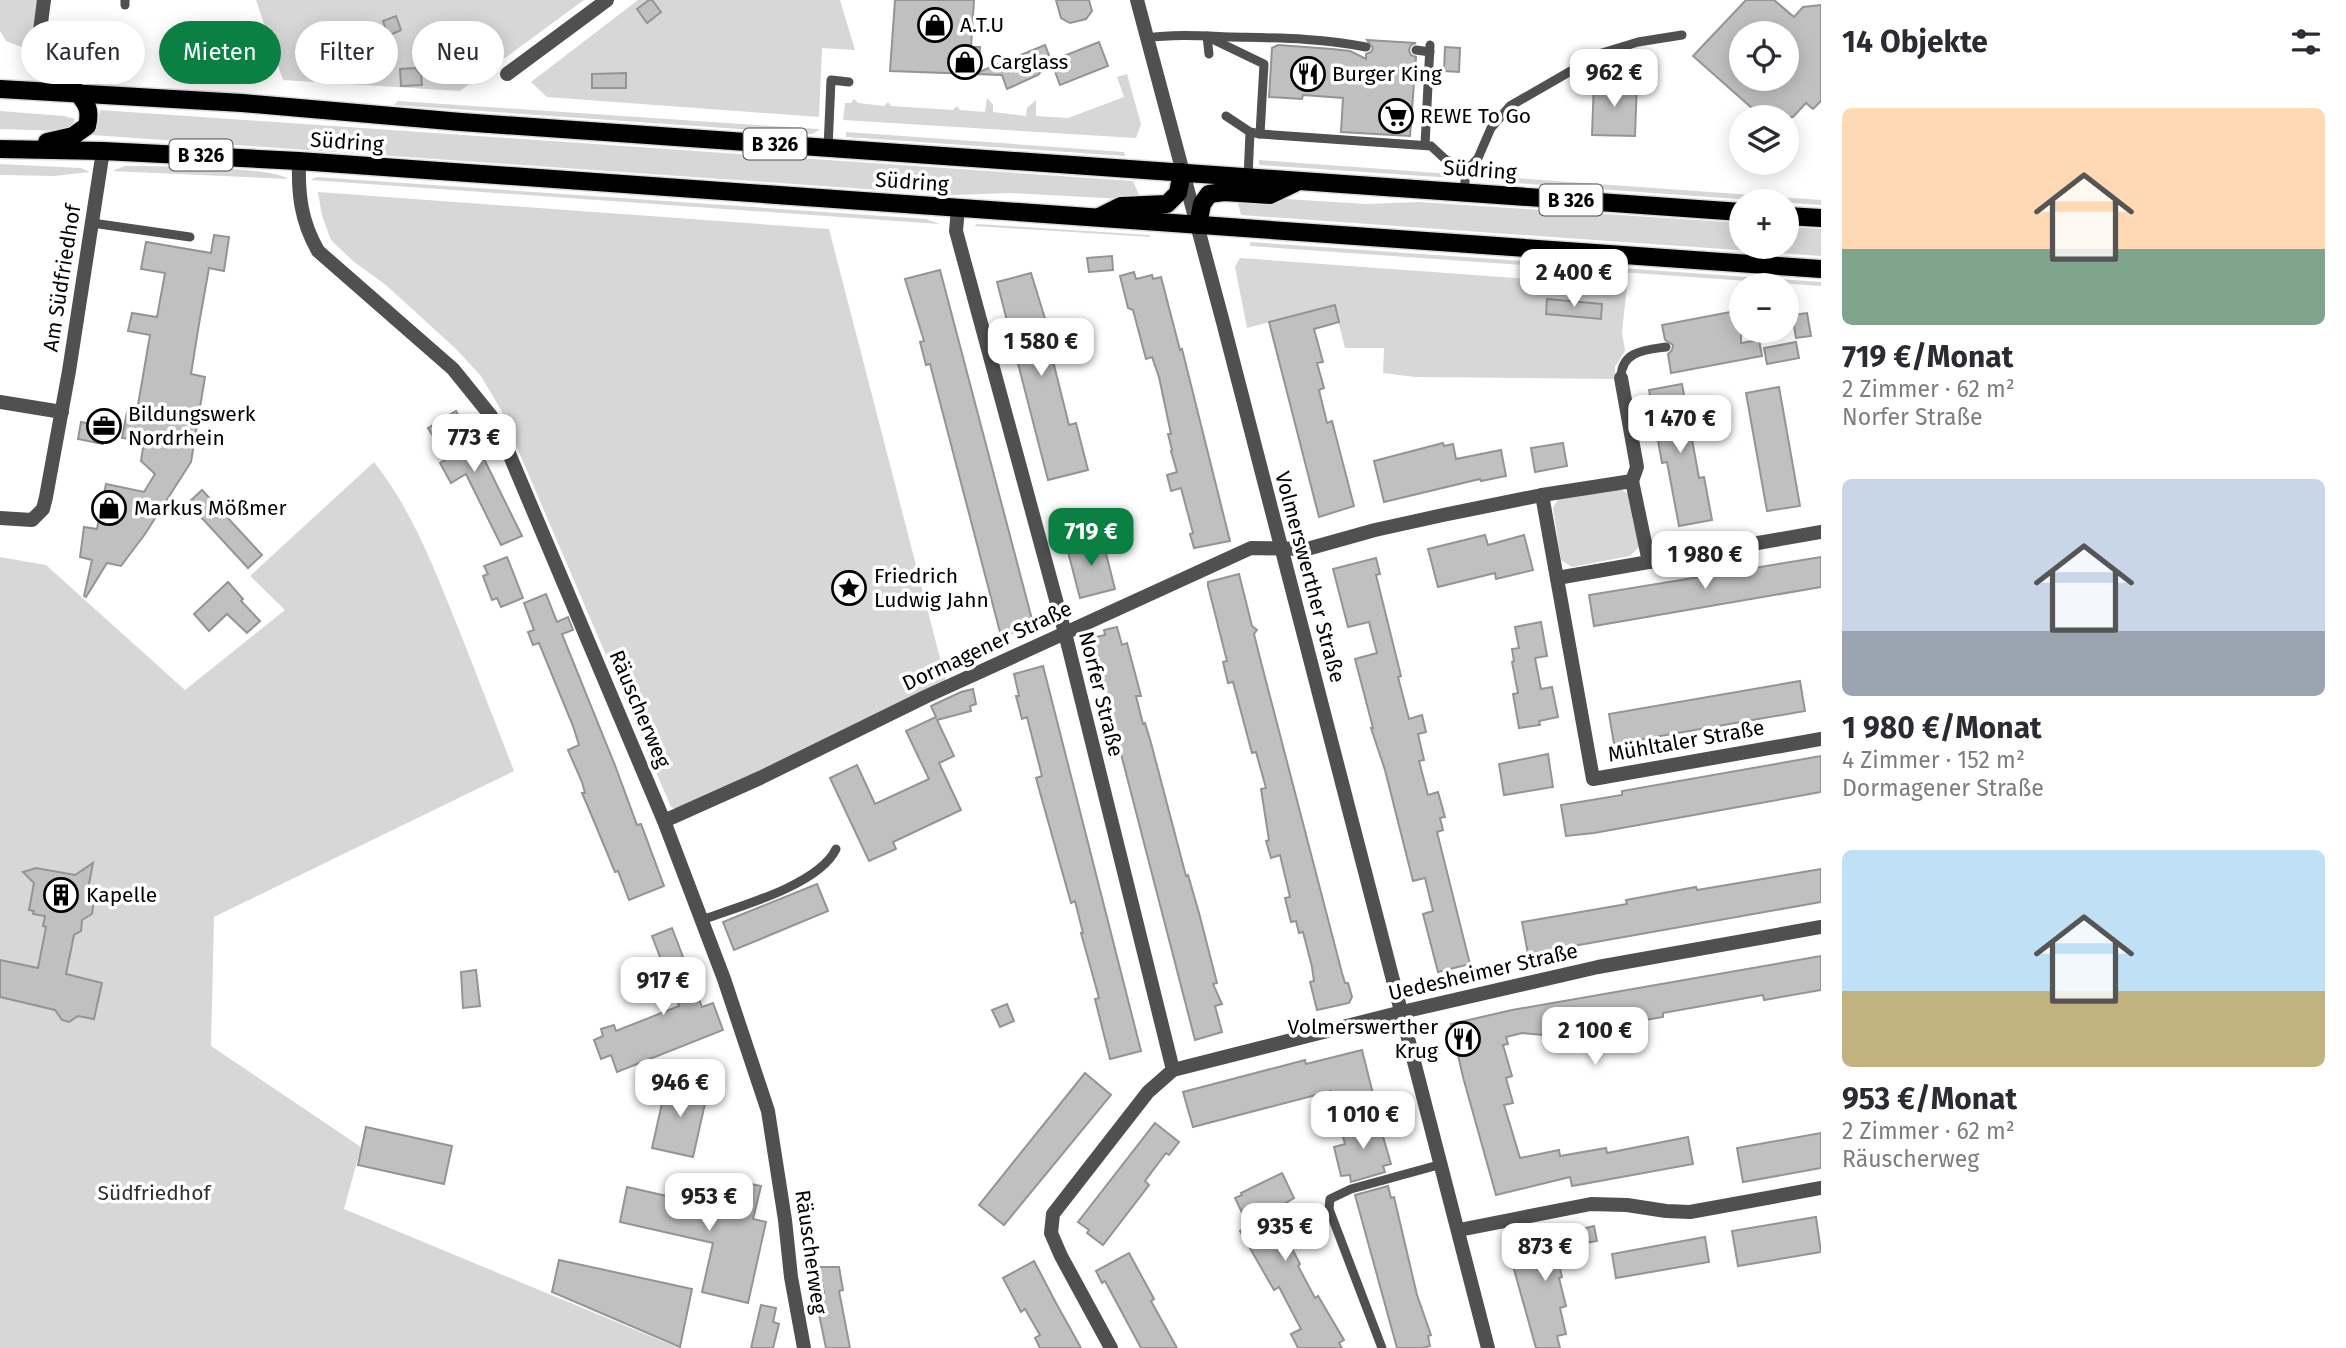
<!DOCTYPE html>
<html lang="de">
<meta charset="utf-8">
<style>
body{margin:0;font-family:"Fira Sans",sans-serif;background:#f7f7f7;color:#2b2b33;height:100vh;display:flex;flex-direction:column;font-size:26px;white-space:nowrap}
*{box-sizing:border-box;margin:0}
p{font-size:23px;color:#7c7c81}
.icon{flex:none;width:38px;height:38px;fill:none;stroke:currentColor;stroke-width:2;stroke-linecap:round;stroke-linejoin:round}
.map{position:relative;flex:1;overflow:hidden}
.sheet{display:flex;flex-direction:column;background:#fff;width:525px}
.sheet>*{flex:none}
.guide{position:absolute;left:21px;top:21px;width:665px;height:63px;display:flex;gap:14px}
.controls{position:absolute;left:1729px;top:21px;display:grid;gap:14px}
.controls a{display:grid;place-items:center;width:70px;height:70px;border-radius:50%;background:#fff;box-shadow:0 4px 18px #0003;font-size:35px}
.price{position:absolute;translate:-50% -60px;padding:0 16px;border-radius:14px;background:#fff;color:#222;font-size:23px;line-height:46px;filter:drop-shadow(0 2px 4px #0008)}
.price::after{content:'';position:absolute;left:50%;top:42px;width:21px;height:16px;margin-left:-10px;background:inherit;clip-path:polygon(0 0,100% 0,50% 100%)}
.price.current{background:#0b8043;color:#fff}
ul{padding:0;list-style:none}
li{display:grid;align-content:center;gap:14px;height:371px;padding:0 21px}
li span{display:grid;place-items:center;height:217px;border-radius:10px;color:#555}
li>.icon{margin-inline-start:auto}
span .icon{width:126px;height:126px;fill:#fffc;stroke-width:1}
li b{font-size:30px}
h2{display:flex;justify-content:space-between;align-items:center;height:84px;padding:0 21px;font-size:30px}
.pill{padding:0 24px;border-radius:32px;background:#fff;box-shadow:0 4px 18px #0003;font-size:24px;line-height:63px}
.pill.current{background:#0b8043;color:#fff}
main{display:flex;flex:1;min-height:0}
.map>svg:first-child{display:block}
</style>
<main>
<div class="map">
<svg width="1821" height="1348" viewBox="0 0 1821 1348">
<rect width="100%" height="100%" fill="#fff"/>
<!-- green -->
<g fill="#d7d7d7">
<path d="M0,0H38L29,50L6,41L0,31Z"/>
<path d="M256,0H584L460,91L283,80Z"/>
<path d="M638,0H840L855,50L822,48L819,117L547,97L531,82Z"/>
<path d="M1127,74L1141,124L1136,138L843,120L845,103H851L854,99L858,103L884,106L888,102L891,106L953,110L957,106L960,110L985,112L987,98L993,105V112L1026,116L1027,108L1036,100V116L1068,118L1124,97L1117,77Z"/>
<path d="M398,101L818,129L819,130L812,134L394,105Z"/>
<path d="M100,110L1133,181L1141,200L1009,193L952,195L92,135L98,122Z"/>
<path d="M0,111L64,116L75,119L71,127L61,131L0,129Z"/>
<path d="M846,132L1124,152L1125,156L846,137Z"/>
<path d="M1259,160L1451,174L1453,178L1259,165Z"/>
<path d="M0,164L81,168L90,172L54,176L0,175Z"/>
<path d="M125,166C153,166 271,166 288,179L112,171Z"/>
<path d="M1487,176L1821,200V205L1486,181Z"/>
<path d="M316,177L926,219L940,224L311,180Z"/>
<path d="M318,192L829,229L947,685L680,810L671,807L501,410L481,376L456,349L387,286L353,261L331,240L322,216Z"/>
<path d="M1236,196L1366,204L1419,202L1741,223V247H1787V227L1821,229V256L1241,215Z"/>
<path d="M977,224L1149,235L1151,237L974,226Z"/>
<path d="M1250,242L1821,282V286L1250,246Z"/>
<path d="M1240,258L1627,286L1622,332L1625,351L1615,367V379L1415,377L1383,373L1384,348H1345L1334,305L1247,328L1235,267Z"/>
<path d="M374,462C412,510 434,568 457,625C476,673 495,722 514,771L214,917L211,1046L361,1147L344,1209L679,1348H0V557L46,565L185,690L285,610L250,576Z"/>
<path d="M1619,488L1630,495L1639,547L1630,556L1572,567L1561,560L1553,508L1558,499Z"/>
</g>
<!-- building -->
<g fill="#c0c0c0" stroke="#949494" stroke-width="2" fill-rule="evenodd">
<path d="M649,0H652L661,12L647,23L637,9Z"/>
<path d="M895,0H974L971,47H980L979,72L1045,45L1051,60L1038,75L1007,89L1002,75L890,71Z"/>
<path d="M1056,0H1089L1092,11L1086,19L1070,23L1061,18Z"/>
<path d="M1746,0H1774L1794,17L1803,7L1821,5V101L1813,109L1806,103L1793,117H1762L1693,56ZM1741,33H1787V79H1741Z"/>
<path d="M396,16L401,30L388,36L383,21Z"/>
<path d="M1367,40L1416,43L1411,45L1409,50L1411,55L1416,57L1410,136L1341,132L1343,98L1303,95L1302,99L1269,97L1272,48L1278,45L1332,49L1350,51L1366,59V54L1371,52L1373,48Z"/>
<path d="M1099,42L1108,66L1060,85L1051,61Z"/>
<path d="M1445,47L1460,48L1459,72L1444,71Z"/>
<path d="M415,68L421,75L422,85L401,86L400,69Z"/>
<path d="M626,73V88H592V74Z"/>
<path d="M1594,81L1637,82L1635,136L1592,135Z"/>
<path d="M214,235L229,237L224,271L209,268L199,324L191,374L205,377L191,462L145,534L121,566L107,563L86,597L84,596L92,560L80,557L84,527L97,529L106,484L144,492L155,474L141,461L144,441L122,438L127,412H131L132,405H138L150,335L128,331L132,313L157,317L165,273L141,269L146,242L211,253Z"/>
<path d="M1112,256L1113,270L1089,272L1087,258Z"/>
<path d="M940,270L1034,627L1001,636L930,364L926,365L920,342L924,341L905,279Z"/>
<path d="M1134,272L1136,279L1152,275L1153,279L1161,277L1180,350L1182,349L1230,541L1194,548L1190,534L1193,533L1181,488L1171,491L1167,475L1177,472L1171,451L1172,450L1168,434H1171L1159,377L1152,357L1146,359L1133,310L1128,308L1120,276Z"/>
<path d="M1031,273L1054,348L1050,349L1069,425L1076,423L1088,470L1048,480L997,282Z"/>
<path d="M1547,299L1602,304L1601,319L1546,314Z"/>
<path d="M1335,305L1339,322L1314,329L1323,362L1317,363L1324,388L1319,390L1327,423L1332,421L1354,506L1319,517L1269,322Z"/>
<path d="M1741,310V343L1759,340L1762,356L1671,373L1668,354L1672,350L1673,345L1665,340L1662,325Z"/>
<path d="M1807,313L1811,336L1796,338L1792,315Z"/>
<path d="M1796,342L1799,358L1767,364L1764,348Z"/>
<path d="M1682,384L1699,478L1704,477L1712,520L1679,526L1667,462L1662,463L1649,390Z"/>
<path d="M1779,387L1800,506L1767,511L1746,393Z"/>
<path d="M456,411L485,461L522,536L501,545L466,474L451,483L440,463L447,459L428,428Z"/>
<path d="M81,422L107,427L103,444L78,439Z"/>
<path d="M1443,443L1444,446L1453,444L1456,459L1501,450L1506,476L1481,481L1480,479L1384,502L1374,461Z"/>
<path d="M1563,443L1567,466L1535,472L1531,448Z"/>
<path d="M202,490L262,555L248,568L188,503Z"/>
<path d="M1485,535L1488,545L1524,535L1533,570L1496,579L1495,573L1438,587L1428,549Z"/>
<path d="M1102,538L1115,589L1080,598L1067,548Z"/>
<path d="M507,557L523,598L501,607L497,598L492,600L483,576L488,574L484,566Z"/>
<path d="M1821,557V587L1594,626L1589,595Z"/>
<path d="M1376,558L1380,574L1376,575L1401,676L1398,677L1409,719L1422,715L1426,732L1418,734L1424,760L1419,761L1428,795L1438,792L1445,817L1440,818L1443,830L1437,832L1470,964L1438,972L1423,914L1433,911L1425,878L1413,881L1385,770L1371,728H1373L1355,659L1377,653L1373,638L1369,622L1348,627L1333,569Z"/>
<path d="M1239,574L1252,626L1257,630L1254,634L1261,662L1342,973L1345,983H1348L1352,997L1349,1003L1317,1010L1310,982L1314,981L1312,967L1303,932L1299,933L1296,921L1291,922L1285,898L1290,897L1280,855L1271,858L1266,841L1269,840L1261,789L1266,788L1256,752L1252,753L1233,682L1228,683L1223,662L1227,661L1208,586V582Z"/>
<path d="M228,582L243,599L241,601L260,621L247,633L227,614L209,631L194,614Z"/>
<path d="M546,594L557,622L568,617L573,630L562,634L616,768L637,825L641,824L664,886L629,900L618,871L615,872L591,814L582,793H585L582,782L568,750L579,745L573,726L539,643L533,645L528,632L534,630L524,603Z"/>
<path d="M1541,622L1547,656L1535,658L1541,689L1552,687L1558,717L1539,721L1540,725L1519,728L1513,694L1518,693L1512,662L1514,661L1512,649L1519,648L1515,627Z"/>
<path d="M1117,627L1122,645L1127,643L1141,696H1136L1143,724L1145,723L1151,743L1186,876L1188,875L1199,913L1217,983L1213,984L1222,1004L1215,1006L1222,1032L1195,1040L1091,638L1105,635L1104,630Z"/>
<path d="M1043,666L1141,1051L1110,1059L1095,999L1099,998L1081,933H1083L1075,901L1071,903L1041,796L1036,778L1042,776L1027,717L1022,719L1016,696H1019L1014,674Z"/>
<path d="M1800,681L1805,711L1614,744L1609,714Z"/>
<path d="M973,689L976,704L970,706L971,711L937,720L954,756L939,763L961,810L893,842L896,849L869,861L830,778L857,765L875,804L929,779L906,731L936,717L931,706L961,692Z"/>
<path d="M1548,754L1553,787L1504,795L1499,764Z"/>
<path d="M1821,756V792L1594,833L1566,836L1561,805L1622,795V791Z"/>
<path d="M93,863L88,889L94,900L92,914L82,920L81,931L74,935L66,974L102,983L94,1019L78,1016L69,1022L62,1020L55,1010L0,997V960L38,968L46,927L43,926L45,916L33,914L34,911L29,910L34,883L23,872L36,868L75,875Z"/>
<path d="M1821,869V902L1528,954L1522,922L1627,904L1626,900L1696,887L1697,890Z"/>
<path d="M817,884L828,911L734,950L723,922Z"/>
<path d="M672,928L702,1007L713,1003L723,1030L617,1072L611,1055L601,1059L594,1040L603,1036L601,1029L614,1025L616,1031L679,1006L652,936Z"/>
<path d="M1821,956V990L1764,1000L1763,995L1663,1013V1017L1555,1036L1522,1033L1506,1037L1508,1044L1503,1045L1512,1076L1506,1078L1513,1103L1504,1105L1520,1158L1559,1150L1560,1156L1606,1148L1607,1153L1688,1137L1693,1164L1572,1186L1570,1177L1496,1195L1463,1077L1451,1024L1512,1010Z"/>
<path d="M476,970L480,1006L463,1008L461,972Z"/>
<path d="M1007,1004L1014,1021L1000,1027L992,1010Z"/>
<path d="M1362,1050L1374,1098L1335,1109L1331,1091L1193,1127L1183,1092L1305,1060L1306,1064Z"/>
<path d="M1085,1073L1111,1095L1004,1225L979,1205Z"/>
<path d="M667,1081L708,1090L693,1157L652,1148Z"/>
<path d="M1377,1116L1391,1164L1383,1166L1385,1172L1351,1182L1350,1175L1341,1176L1334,1147L1345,1144L1342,1133Z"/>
<path d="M1155,1123L1179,1142L1169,1155L1166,1153L1145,1181L1149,1185L1103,1245L1087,1233L1089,1230L1078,1222Z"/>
<path d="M366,1127L452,1146L444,1184L358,1165Z"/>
<path d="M1821,1133V1168L1743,1182L1737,1148Z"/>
<path d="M1282,1173L1294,1198L1274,1210L1291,1242L1289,1243L1300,1264L1298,1266L1315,1298L1318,1296L1344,1340L1339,1343L1342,1348H1298L1291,1334L1301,1329L1279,1287L1274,1290L1240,1231L1249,1227L1235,1198L1242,1195L1241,1193Z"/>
<path d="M731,1180L761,1186L753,1219L766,1222L748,1303L702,1292L713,1243L620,1222L627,1187L724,1209Z"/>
<path d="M1388,1186L1391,1198L1394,1197L1417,1295L1431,1335L1428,1336L1430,1346L1422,1348H1397L1355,1195Z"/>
<path d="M1816,1217L1821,1252L1738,1266L1732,1231Z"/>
<path d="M1594,1226L1597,1241L1558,1248L1559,1251L1556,1252L1562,1277L1559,1278L1566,1306L1560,1308L1566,1334L1557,1336L1560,1348H1536L1508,1248Z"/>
<path d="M1705,1237L1709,1262L1616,1278L1612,1254Z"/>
<path d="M1129,1253L1154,1299L1151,1301L1177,1348H1141L1105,1281L1102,1283L1096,1271Z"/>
<path d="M559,1260L692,1289L680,1347L552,1292Z"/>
<path d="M1034,1261L1056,1303L1081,1348H1040L1035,1338L1040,1335L1025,1309L1021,1312L1003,1278Z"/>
<path d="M819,1267H839L843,1290L839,1291L850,1348H826L815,1295L824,1293Z"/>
<path d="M761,1305L776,1308L773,1322L779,1324L773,1348H751Z"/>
</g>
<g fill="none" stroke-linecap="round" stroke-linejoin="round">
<!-- primary casing -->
<g stroke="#dbdbdb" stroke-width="21">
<g id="primary">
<path d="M0,89L242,103L461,122L1741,212"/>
<path d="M47,142L73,136L87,126C91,110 87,104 77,92"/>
<path d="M0,149L103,151L299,161L1821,269"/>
<path d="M1787,216L1821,218"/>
<path d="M1099,217L1121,206L1167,204L1178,193L1182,172"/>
<path d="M1198,225L1202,204L1209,194L1224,192L1270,195L1295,183"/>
</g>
</g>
<!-- service -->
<g stroke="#505050" stroke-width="9">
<path d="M125,5V0"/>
<path d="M1207,36L1209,54"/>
<path d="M1146,38C1175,34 1203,36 1232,37C1277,38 1322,38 1366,47"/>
<path d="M1210,38L1264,64L1260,134"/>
<path d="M1416,50L1430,52"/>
<path d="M1226,116L1250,132L1260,134L1431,146L1445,159L1466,171"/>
<path d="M1425,145L1430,45"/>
<path d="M828,148L831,80L849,82"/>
<path d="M1248,178L1250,132"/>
<path d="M1464,192L1466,171L1478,158L1491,128L1510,106L1602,53L1638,42L1682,35"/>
<path d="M92,223L190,237"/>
<path d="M1621,378C1621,351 1645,350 1666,347"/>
<path d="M701,920C738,907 819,885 836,849"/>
<path d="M1382,1348L1329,1209L1330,1199L1351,1189L1442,1164"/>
</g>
<!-- minor -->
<g stroke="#505050" stroke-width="14">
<path d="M44,0L37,53L41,66L77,92"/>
<path d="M1137,0L1224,326L1488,1348"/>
<path d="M507,74L607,0"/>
<path d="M299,161C298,195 301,221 318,251L453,369L491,416L502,437L664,821L724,979L768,1111L785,1220L791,1277L804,1348"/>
<path d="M958,208L956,231L1065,633L1173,1070"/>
<path d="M1621,378L1637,467L1632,481"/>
<path d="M0,402L62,412"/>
<path d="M1542,495L1593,779L1821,739"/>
<path d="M0,518L32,520L43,509L46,497L69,371L103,151"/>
<path d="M1557,578L1821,532"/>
<path d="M664,821L760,778L927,696L1251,548L1307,549L1375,530L1443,515L1542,495L1632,481L1649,562"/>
<path d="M1459,1230L1591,1204L1627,1205L1666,1211L1690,1212L1821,1188"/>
<path d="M1111,1348L1061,1256L1051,1233L1053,1214L1148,1092L1173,1070L1402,1012L1598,967L1821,927"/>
</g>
<!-- primary -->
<use href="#primary" stroke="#000" stroke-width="18"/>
</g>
<!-- icons -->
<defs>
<g id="shop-ring" transform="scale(1.75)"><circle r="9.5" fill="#fff" stroke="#000" stroke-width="1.5"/><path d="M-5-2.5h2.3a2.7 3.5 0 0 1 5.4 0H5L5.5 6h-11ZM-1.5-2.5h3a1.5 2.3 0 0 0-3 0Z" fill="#000"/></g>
<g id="restaurant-ring" transform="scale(1.75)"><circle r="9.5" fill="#fff" stroke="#000" stroke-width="1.5"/><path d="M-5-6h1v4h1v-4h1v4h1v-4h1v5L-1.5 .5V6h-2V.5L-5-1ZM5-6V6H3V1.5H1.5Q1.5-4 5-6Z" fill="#000"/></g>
<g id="supermarket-ring" transform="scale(1.75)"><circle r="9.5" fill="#fff" stroke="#000" stroke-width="1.5"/><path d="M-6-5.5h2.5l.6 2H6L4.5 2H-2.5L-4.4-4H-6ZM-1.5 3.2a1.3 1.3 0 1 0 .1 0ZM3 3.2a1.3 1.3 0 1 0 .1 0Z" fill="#000"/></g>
<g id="office-ring" transform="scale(1.75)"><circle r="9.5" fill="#fff" stroke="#000" stroke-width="1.5"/><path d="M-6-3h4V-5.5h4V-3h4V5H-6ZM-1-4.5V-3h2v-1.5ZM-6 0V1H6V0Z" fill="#000"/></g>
<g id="sight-ring" transform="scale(1.75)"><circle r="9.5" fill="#fff" stroke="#000" stroke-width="1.5"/><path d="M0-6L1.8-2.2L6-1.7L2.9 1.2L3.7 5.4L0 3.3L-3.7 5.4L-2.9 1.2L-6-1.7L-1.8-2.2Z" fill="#000"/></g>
<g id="building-ring" transform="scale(1.75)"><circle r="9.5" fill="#fff" stroke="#000" stroke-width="1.5"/><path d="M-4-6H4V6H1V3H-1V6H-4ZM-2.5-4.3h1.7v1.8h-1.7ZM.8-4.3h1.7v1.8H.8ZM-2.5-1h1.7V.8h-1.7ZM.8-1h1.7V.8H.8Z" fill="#000"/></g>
</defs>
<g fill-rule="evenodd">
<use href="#shop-ring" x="935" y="25"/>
<use href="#shop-ring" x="965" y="62"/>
<use href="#restaurant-ring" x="1308" y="74"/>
<use href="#supermarket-ring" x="1396" y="116"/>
<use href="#office-ring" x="104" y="426"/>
<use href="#shop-ring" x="109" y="508"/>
<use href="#sight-ring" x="849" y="588"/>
<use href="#building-ring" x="61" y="895"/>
<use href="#restaurant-ring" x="1463" y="1039"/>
</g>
<g text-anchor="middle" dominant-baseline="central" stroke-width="7" stroke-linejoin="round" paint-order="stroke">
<!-- shield labels -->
<g fill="#fff" stroke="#4c4c4c" stroke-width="2">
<rect x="743.5" y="128.5" width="63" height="31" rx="5"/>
<rect x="169.5" y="139.5" width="63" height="31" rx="5"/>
<rect x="1539.5" y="184.5" width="63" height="31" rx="5"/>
</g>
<g font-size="19" font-weight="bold" fill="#000">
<text x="775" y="144">B 326</text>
<text x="201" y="155">B 326</text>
<text x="1571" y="200">B 326</text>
</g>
<!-- poi labels -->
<g font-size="21" fill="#000" stroke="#fff" text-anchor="start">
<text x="960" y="25">A.T.U</text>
<text x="990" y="62">Carglass</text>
<text x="1332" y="74">Burger King</text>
<text x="1420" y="116">REWE To Go</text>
<text x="128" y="414">Bildungswerk<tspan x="128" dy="24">Nordrhein</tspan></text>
<text x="134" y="508">Markus Mößmer</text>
<text x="874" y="576">Friedrich<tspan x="874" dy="24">Ludwig Jahn</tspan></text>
<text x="86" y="895">Kapelle</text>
<text x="1438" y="1027" text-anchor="end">Volmerswerther<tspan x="1438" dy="24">Krug</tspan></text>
</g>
<!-- street labels -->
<g font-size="21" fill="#000" stroke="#fff">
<text transform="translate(347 142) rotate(4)">Südring</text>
<text transform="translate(1480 170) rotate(4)">Südring</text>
<text transform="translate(912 182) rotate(4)">Südring</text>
<text transform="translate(62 278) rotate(-81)">Am Südfriedhof</text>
<text transform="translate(1310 577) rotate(75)">Volmerswerther Straße</text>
<text transform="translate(987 646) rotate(-25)">Dormagener Straße</text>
<text transform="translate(1101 694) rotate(76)">Norfer Straße</text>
<text transform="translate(640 709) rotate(67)">Räuscherweg</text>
<text transform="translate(1686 741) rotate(-10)">Mühltaler Straße</text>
<text transform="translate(1483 972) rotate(-13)">Uedesheimer Straße</text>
<text transform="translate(811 1252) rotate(82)">Räuscherweg</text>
</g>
<!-- park labels -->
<g font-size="21" fill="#2e2e2e" stroke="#fff">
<text x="154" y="1193">Südfriedhof</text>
</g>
</g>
</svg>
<div class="controls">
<a><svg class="icon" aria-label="locate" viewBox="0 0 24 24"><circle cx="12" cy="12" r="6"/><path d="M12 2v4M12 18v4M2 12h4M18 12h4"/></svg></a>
<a><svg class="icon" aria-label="layers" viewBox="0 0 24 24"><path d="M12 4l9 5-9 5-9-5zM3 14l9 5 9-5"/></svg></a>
<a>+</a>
<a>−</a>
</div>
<b class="price" style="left:1614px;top:109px">962 €</b>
<b class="price" style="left:1574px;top:309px">2 400 €</b>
<b class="price" style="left:1041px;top:378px">1 580 €</b>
<b class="price" style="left:1680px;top:455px">1 470 €</b>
<b class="price" style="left:474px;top:474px">773 €</b>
<b class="price current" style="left:1091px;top:568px">719 €</b>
<b class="price" style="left:1705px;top:591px">1 980 €</b>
<b class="price" style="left:663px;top:1017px">917 €</b>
<b class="price" style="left:1595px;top:1067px">2 100 €</b>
<b class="price" style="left:680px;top:1119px">946 €</b>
<b class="price" style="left:1363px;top:1151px">1 010 €</b>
<b class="price" style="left:709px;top:1233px">953 €</b>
<b class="price" style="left:1285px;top:1263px">935 €</b>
<b class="price" style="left:1545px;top:1283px">873 €</b>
<div class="guide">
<a class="pill">Kaufen</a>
<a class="pill current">Mieten</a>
<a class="pill">Filter</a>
<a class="pill">Neu</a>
</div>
</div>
<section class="sheet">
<h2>14 Objekte<svg class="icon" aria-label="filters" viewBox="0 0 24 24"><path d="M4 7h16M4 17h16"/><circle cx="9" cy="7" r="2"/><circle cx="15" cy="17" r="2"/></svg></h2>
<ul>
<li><span style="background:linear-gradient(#ffd9b3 65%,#7fa58c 0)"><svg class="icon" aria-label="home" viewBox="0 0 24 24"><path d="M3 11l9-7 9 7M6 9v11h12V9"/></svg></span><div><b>719 €/Monat</b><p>2 Zimmer · 62 m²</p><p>Norfer Straße</p></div></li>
<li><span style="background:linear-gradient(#c9d6e8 70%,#9aa5b1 0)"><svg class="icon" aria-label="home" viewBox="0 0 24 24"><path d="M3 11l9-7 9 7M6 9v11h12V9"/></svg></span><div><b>1 980 €/Monat</b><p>4 Zimmer · 152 m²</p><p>Dormagener Straße</p></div></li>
<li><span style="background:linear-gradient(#bfe0f5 65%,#c2b280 0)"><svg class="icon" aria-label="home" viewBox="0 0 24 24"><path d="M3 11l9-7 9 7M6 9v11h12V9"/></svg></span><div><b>953 €/Monat</b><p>2 Zimmer · 62 m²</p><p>Räuscherweg</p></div></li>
</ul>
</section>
</main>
